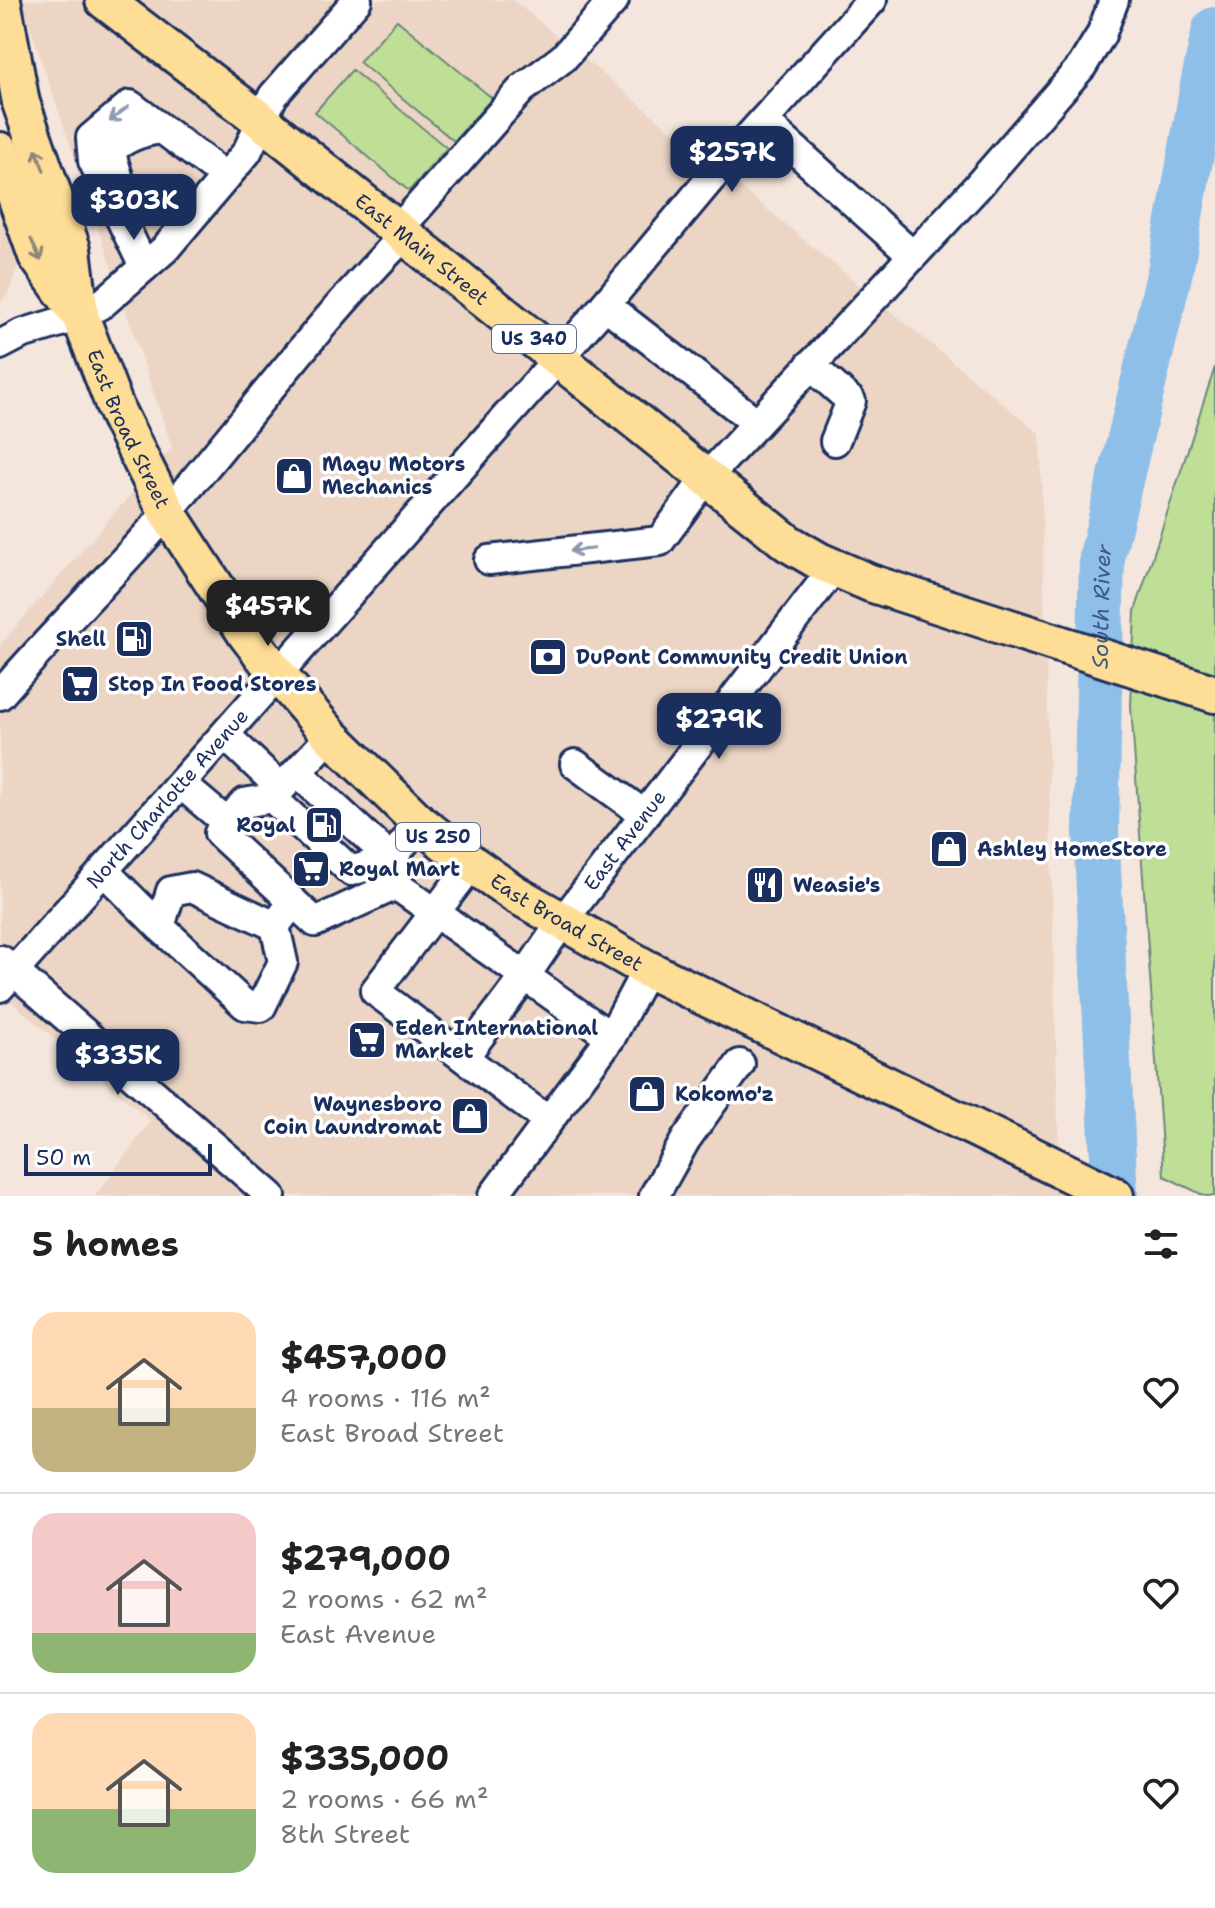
<!DOCTYPE html>
<meta charset="utf-8">
<style>
body{margin:0;font-family:"Shantell Sans",sans-serif;background:#f2f2f2;color:#222;height:100vh;display:flex;flex-direction:column;font-size:30px;white-space:nowrap}
*{box-sizing:border-box;margin:0}
p{font-size:26px;color:#767676}
.icon{flex:none;width:44px;height:44px;fill:none;stroke:currentColor;stroke-width:2;stroke-linecap:round;stroke-linejoin:round}
.map{position:relative;height:1196px;overflow:hidden}
.side{display:flex;flex-direction:column;background:#fff;flex:1}
.side>*{flex:none}
.scale{position:absolute;left:24px;bottom:20px;width:188px;box-sizing:border-box;padding-left:8px;border:4px solid #1b2f5e;border-top:0;font-size:22px;line-height:28px;white-space:nowrap;color:#1b2f5e;-webkit-text-stroke:6px #fff;paint-order:stroke}
.price{position:absolute;translate:-50% -68px;padding:0 18px;border-radius:16px;background:#1b2f5e;color:#fff;font-size:26px;line-height:52px;filter:drop-shadow(0 2px 4px #0008)}
.price::after{content:'';position:absolute;left:50%;top:48px;width:24px;height:18px;margin-left:-12px;background:inherit;clip-path:polygon(0 0,100% 0,50% 100%)}
.price.active{background:#222;color:#fff}
ul{padding:0;list-style:none}
li{display:flex;align-items:center;gap:24px;height:200px;padding:0 32px}
li+li{border-top:2px solid #e0e0e0}
li span{display:grid;place-items:center;flex:none;width:224px;height:160px;border-radius:24px;color:#555}
li>.icon{margin-inline-start:auto}
span .icon{width:96px;height:96px;fill:#fffc;stroke-width:1}
li b{font-size:34px}
h2{display:flex;justify-content:space-between;align-items:center;height:96px;padding:0 32px;font-size:34px}
.map>svg:first-child{display:block}
</style>
<div class="map">
<svg width="1215" height="1196" viewBox="0 0 1215 1196">
<rect width="100%" height="100%" fill="#f4e6dd"/>
<filter id="ink" filterUnits="userSpaceOnUse"><feTurbulence type="fractalNoise" baseFrequency=".0125" numOctaves="2"/><feDisplacementMap in="SourceGraphic" scale="16" xChannelSelector="R" yChannelSelector="G"/><feConvolveMatrix kernelMatrix="1 2 1 2 8 2 1 2 1" color-interpolation-filters="sRGB"/></filter>
<g filter="url(#ink)">
<!-- built -->
<g fill="#ecd5c5">
<path d="M21,0H513L1040,434L1060,1196H95L151,1121L0,992V645L172,447Z"/>
<path d="M0,203L16,246L19,262L9,292L0,303Z"/>
</g>
<!-- green -->
<g fill="#bfdf97" stroke="#6d877a" stroke-width="2">
<path d="M397,20L492,98L454,141L359,62Z"/>
<path d="M352,70L447,148L409,191L315,112Z"/>
<path d="M1215,367V1196H1205L1164,1176L1131,706L1135,611Z"/>
</g>
<g fill="none" stroke-linecap="round" stroke-linejoin="round">
<!-- river -->
<path stroke="#8dbfe9" stroke-width="46" id="s1" d="M1115,1196L1096,831L1102,556L1171,267L1204,80L1215,30"/>
<!-- minor casing -->
<g stroke="#1b2f5e" stroke-width="34">
<g id="minor">
<path d="M763,121L912,255"/>
<path d="M118,176L110,151C126,137 141,132 161,129"/>
<path d="M397,231L522,89L563,58L614,0"/>
<path d="M144,267L93,161L91,138L130,105L226,177"/>
<path d="M605,305L757,423"/>
<path d="M0,345L21,334L80,316L103,303L165,249L247,152L273,96L357,0"/>
<path d="M810,365L851,401L835,441"/>
<path d="M489,560L660,541L706,478L977,187L1082,66L1101,35L1114,0"/>
<path d="M0,695C53,633 112,576 165,515C245,422 318,323 404,236"/>
<path d="M225,735L281,788"/>
<path d="M331,736L272,798L351,871L391,859L420,823"/>
<path d="M575,764L645,815"/>
<path d="M181,784L227,823"/>
<path d="M272,798L244,803L219,833L315,922L396,885L391,859L297,772"/>
<path d="M472,864L375,991L548,1121"/>
<path d="M104,871L160,927"/>
<path d="M396,885L525,976L464,1057"/>
<path d="M275,926L192,887L171,891L160,927L245,1005L261,1007L283,962L275,926L293,902"/>
<path d="M1,960L271,1196"/>
<path id="s2" d="M0,987L594,318L707,183L872,0"/>
<path id="s3" d="M611,1037L525,976L562,922L834,568"/>
<path d="M493,1196L611,1037L647,969"/>
<path d="M654,1196L686,1139L740,1064"/>
</g>
</g>
<!-- major casing -->
<g stroke="#1b2f5e" stroke-width="42">
<g id="major">
<path d="M2,0L21,103L72,249L80,314"/>
<path id="s4" d="M104,0L262,121L788,543L819,561L870,583L1215,694"/>
<path id="s5" d="M0,151L37,256L80,316L117,412L167,512L247,635L278,675L331,736L420,823L472,864L515,894L647,969L1115,1196"/>
</g>
</g>
<!-- minor -->
<use href="#minor" stroke="#fff" stroke-width="28"/>
<!-- major -->
<use href="#major" stroke="#fedd96" stroke-width="36"/>
</g>
<!-- one-way arrows -->
<defs><path id="oneway-shaft" d="M-6 0H5M1.5-3L5.5 0L1.5 3" fill="none" stroke-width="1.6" stroke-linecap="round" stroke-linejoin="round" transform="scale(2)"/></defs>
<g stroke="#8d97ae">
<use href="#oneway-shaft" transform="translate(119 114) rotate(141)"/>
<use href="#oneway-shaft" transform="translate(582 550) rotate(174)"/>
</g>
<g stroke="#8c867a">
<use href="#oneway-shaft" transform="translate(40 160) rotate(-110)"/>
<use href="#oneway-shaft" transform="translate(36 250) rotate(65)"/>
</g>
</g>
<!-- icons -->
<defs>
<g id="shop-square" transform="scale(2)"><rect x="-9" y="-9" width="18" height="18" rx="4" fill="#1b2f5e" stroke="#fff"/><path d="M-5-2.5h2.3a2.7 3.5 0 0 1 5.4 0H5L5.5 6h-11ZM-1.5-2.5h3a1.5 2.3 0 0 0-3 0Z" fill="#fff"/></g>
<g id="fuel-square" transform="scale(2)"><rect x="-9" y="-9" width="18" height="18" rx="4" fill="#1b2f5e" stroke="#fff"/><path d="M-5.5-6h7V0h2V4h1.3V-2.5L3-4.5l.8-.8L6-3V5H2.5V1h-1V6h-7ZM-4.2-4.7v3.2H.2V-4.7Z" fill="#fff"/></g>
<g id="bank-square" transform="scale(2)"><rect x="-9" y="-9" width="18" height="18" rx="4" fill="#1b2f5e" stroke="#fff"/><path d="M-6-4H6V4H-6ZM0-2.3a2.3 2.3 0 1 0 0 4.6a2.3 2.3 0 1 0 0-4.6Z" fill="#fff"/></g>
<g id="supermarket-square" transform="scale(2)"><rect x="-9" y="-9" width="18" height="18" rx="4" fill="#1b2f5e" stroke="#fff"/><path d="M-6-5.5h2.5l.6 2H6L4.5 2H-2.5L-4.4-4H-6ZM-1.5 3.2a1.3 1.3 0 1 0 .1 0ZM3 3.2a1.3 1.3 0 1 0 .1 0Z" fill="#fff"/></g>
<g id="restaurant-square" transform="scale(2)"><rect x="-9" y="-9" width="18" height="18" rx="4" fill="#1b2f5e" stroke="#fff"/><path d="M-5-6h1v4h1v-4h1v4h1v-4h1v5L-1.5 .5V6h-2V.5L-5-1ZM5-6V6H3V1.5H1.5Q1.5-4 5-6Z" fill="#fff"/></g>
</defs>
<g fill-rule="evenodd">
<use href="#shop-square" x="294" y="476"/>
<use href="#fuel-square" x="134" y="639"/>
<use href="#bank-square" x="548" y="657"/>
<use href="#supermarket-square" x="80" y="684"/>
<use href="#fuel-square" x="324" y="825"/>
<use href="#shop-square" x="949" y="849"/>
<use href="#supermarket-square" x="311" y="869"/>
<use href="#restaurant-square" x="765" y="885"/>
<use href="#supermarket-square" x="367" y="1040"/>
<use href="#shop-square" x="647" y="1094"/>
<use href="#shop-square" x="470" y="1116"/>
</g>
<g text-anchor="middle" dominant-baseline="central" stroke-width="7" stroke-linejoin="round" paint-order="stroke">
<!-- shield labels -->
<g fill="#fff" stroke="#5f6d8e" stroke-width="2">
<rect x="492" y="325" width="84" height="28" rx="6"/>
<rect x="396" y="823" width="84" height="28" rx="6"/>
</g>
<g font-size="18" font-weight="bold" fill="#1b2f5e">
<text x="534" y="339">US 340</text>
<text x="438" y="837">US 250</text>
</g>
<!-- street labels -->
<g font-size="20" fill="#1b2f5e" stroke="#fff">
<text stroke="none"><textPath href="#s4" startOffset="404">East Main Street</textPath></text>
<text stroke="none"><textPath href="#s5" startOffset="308">East Broad Street</textPath></text>
<text stroke="none"><textPath href="#s2" startOffset="252">North Charlotte Avenue</textPath></text>
<text stroke="none"><textPath href="#s3" startOffset="274">East Avenue</textPath></text>
<text stroke="none"><textPath href="#s5" startOffset="980">East Broad Street</textPath></text>
</g>
<!-- poi labels -->
<g font-size="20" font-weight="bold" fill="#1b2f5e" stroke="#fff" text-anchor="start">
<text x="322" y="464">Magu Motors<tspan x="322" dy="23">Mechanics</tspan></text>
<text x="106" y="639" text-anchor="end">Shell</text>
<text x="576" y="657">DuPont Community Credit Union</text>
<text x="108" y="684">Stop In Food Stores</text>
<text x="296" y="825" text-anchor="end">Royal</text>
<text x="977" y="849">Ashley HomeStore</text>
<text x="339" y="869">Royal Mart</text>
<text x="793" y="885">Weasie's</text>
<text x="395" y="1028">Eden International<tspan x="395" dy="23">Market</tspan></text>
<text x="675" y="1094">Kokomo'z</text>
<text x="442" y="1104" text-anchor="end">Waynesboro<tspan x="442" dy="23">Coin Laundromat</tspan></text>
</g>
<!-- water labels -->
<g font-size="22" font-style="italic" fill="#3d5a88" stroke="#fff">
<text stroke="none"><textPath href="#s1" startOffset="590">South River</textPath></text>
</g>
</g>
</svg>
<div class="scale">50 m</div>
<b class="price" style="left:732px;top:194px">$257K</b>
<b class="price" style="left:134px;top:242px">$303K</b>
<b class="price active" style="left:268px;top:648px">$457K</b>
<b class="price" style="left:719px;top:761px">$279K</b>
<b class="price" style="left:118px;top:1097px">$335K</b>
</div>
<section class="side">
<h2>5 homes<svg class="icon" aria-label="filters" viewBox="0 0 24 24"><path d="M4 7h16M4 17h16"/><circle cx="9" cy="7" r="2"/><circle cx="15" cy="17" r="2"/></svg></h2>
<ul>
<li><span style="background:linear-gradient(#ffd9b3 60%,#c2b280 0)"><svg class="icon" aria-label="home" viewBox="0 0 24 24"><path d="M3 11l9-7 9 7M6 9v11h12V9"/></svg></span><div><b>$457,000</b><p>4 rooms · 116 m²</p><p>East Broad Street</p></div><svg class="icon" aria-label="heart" viewBox="0 0 24 24"><path d="M12 20l-8-8c-3-5 5-10 8-4 3-6 11-1 8 4z"/></svg></li>
<li><span style="background:linear-gradient(#f6c9c9 75%,#8fb573 0)"><svg class="icon" aria-label="home" viewBox="0 0 24 24"><path d="M3 11l9-7 9 7M6 9v11h12V9"/></svg></span><div><b>$279,000</b><p>2 rooms · 62 m²</p><p>East Avenue</p></div><svg class="icon" aria-label="heart" viewBox="0 0 24 24"><path d="M12 20l-8-8c-3-5 5-10 8-4 3-6 11-1 8 4z"/></svg></li>
<li><span style="background:linear-gradient(#ffd9b3 60%,#8fb573 0)"><svg class="icon" aria-label="home" viewBox="0 0 24 24"><path d="M3 11l9-7 9 7M6 9v11h12V9"/></svg></span><div><b>$335,000</b><p>2 rooms · 66 m²</p><p>8th Street</p></div><svg class="icon" aria-label="heart" viewBox="0 0 24 24"><path d="M12 20l-8-8c-3-5 5-10 8-4 3-6 11-1 8 4z"/></svg></li>
</ul>
</section>
